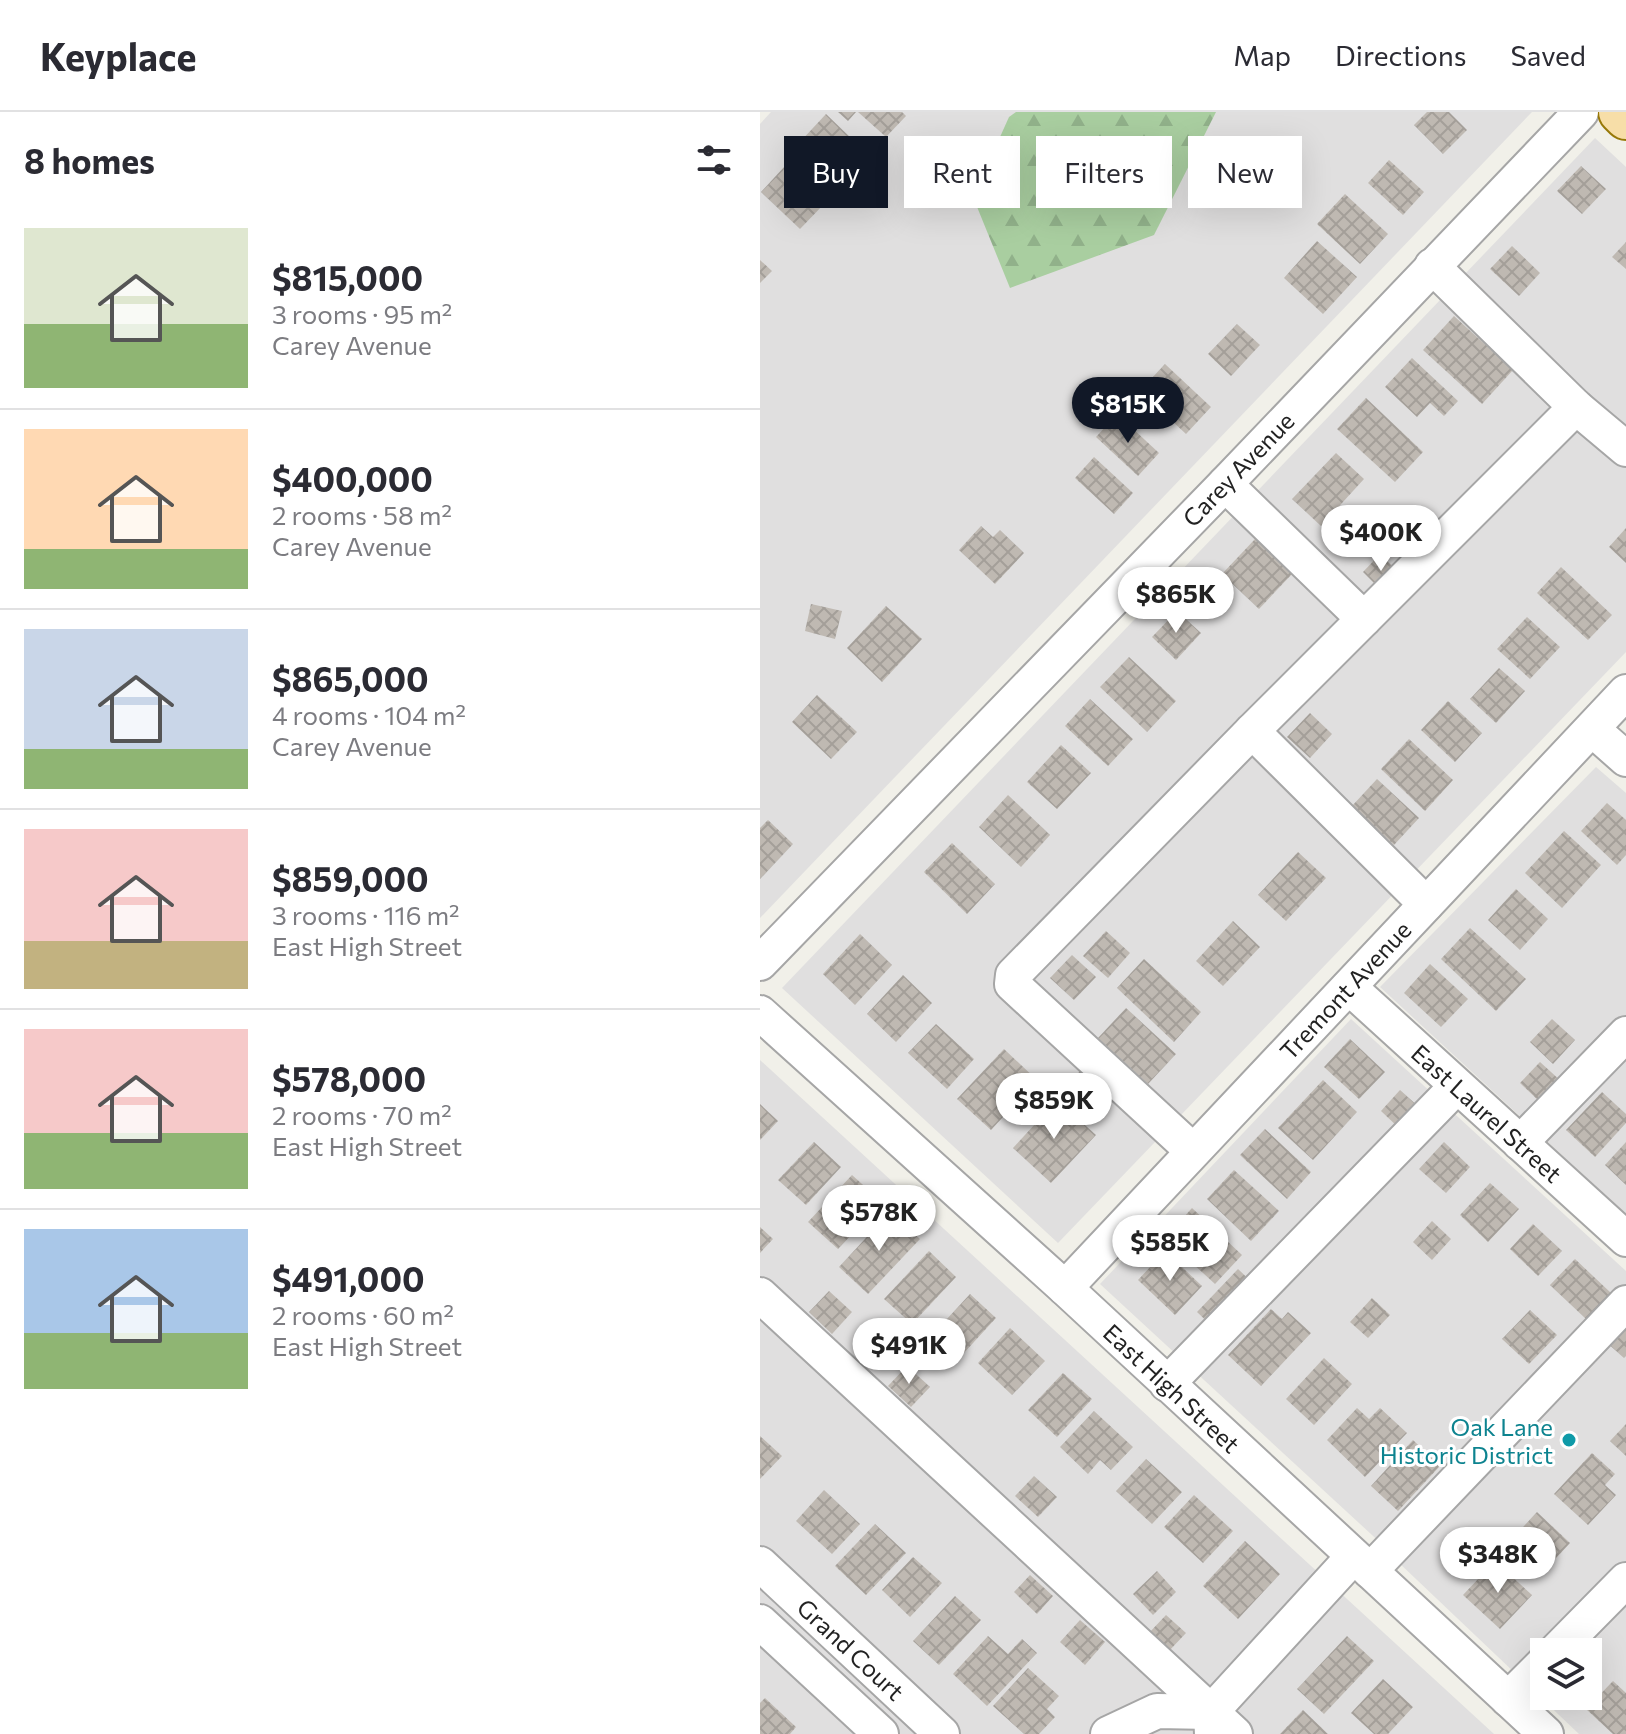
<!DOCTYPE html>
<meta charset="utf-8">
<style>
body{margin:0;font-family:Commissioner,sans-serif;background:#f7f7f7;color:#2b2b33;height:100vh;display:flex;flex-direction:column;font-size:30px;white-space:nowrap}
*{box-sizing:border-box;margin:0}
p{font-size:26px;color:#7c7c81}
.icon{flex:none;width:44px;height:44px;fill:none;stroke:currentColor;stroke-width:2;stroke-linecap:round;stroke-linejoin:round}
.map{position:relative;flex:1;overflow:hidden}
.sheet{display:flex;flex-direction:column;background:#fff;width:760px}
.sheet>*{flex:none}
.guide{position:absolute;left:24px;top:24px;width:722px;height:72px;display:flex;gap:16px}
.controls{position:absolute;left:770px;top:1526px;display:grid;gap:16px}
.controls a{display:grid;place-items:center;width:72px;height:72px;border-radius:0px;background:#fff;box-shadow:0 8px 32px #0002;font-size:40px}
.price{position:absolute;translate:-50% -68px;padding:0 18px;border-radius:28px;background:#fff;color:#222;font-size:26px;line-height:52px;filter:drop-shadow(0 2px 4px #0008)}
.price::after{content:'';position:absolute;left:50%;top:48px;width:24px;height:18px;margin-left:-12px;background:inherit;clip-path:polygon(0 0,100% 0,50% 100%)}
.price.current{background:#111827;color:#fff}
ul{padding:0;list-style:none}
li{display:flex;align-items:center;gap:24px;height:200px;padding:0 24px}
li+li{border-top:2px solid #e1e1e2}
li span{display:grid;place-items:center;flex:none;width:224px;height:160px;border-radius:0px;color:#555}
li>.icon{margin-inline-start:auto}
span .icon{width:96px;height:96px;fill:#fffc;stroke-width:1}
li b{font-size:34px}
h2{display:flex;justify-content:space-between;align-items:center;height:96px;padding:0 24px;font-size:34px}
.pill{padding:0 28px;border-radius:0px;background:#fff;box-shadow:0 8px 32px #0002;font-size:28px;line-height:72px}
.pill.current{background:#111827;color:#fff}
header{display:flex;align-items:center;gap:48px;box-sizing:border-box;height:112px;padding:0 40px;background:#fff;border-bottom:2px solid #e1e1e2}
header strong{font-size:38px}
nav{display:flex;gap:44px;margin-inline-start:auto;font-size:28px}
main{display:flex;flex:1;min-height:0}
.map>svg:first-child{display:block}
</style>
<header>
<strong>Keyplace</strong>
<nav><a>Map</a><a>Directions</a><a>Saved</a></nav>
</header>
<main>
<section class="sheet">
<h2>8 homes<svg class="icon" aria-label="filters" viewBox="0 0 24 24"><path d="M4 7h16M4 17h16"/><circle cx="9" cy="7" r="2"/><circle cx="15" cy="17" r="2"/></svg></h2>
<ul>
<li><span style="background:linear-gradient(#dfe7d0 60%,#8fb573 0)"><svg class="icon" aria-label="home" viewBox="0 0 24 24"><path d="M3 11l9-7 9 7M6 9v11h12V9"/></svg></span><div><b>$815,000</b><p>3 rooms · 95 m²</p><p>Carey Avenue</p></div></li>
<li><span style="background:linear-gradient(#ffd9b3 75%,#8fb573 0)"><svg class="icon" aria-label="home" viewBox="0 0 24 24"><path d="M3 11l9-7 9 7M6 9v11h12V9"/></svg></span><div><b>$400,000</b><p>2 rooms · 58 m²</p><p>Carey Avenue</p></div></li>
<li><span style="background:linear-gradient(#c9d6e8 75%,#8fb573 0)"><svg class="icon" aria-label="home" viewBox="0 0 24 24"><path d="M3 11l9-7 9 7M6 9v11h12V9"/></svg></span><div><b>$865,000</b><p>4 rooms · 104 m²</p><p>Carey Avenue</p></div></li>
<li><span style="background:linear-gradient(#f6c9c9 70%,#c2b280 0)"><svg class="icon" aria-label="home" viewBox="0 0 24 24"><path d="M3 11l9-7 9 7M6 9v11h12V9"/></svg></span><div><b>$859,000</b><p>3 rooms · 116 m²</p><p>East High Street</p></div></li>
<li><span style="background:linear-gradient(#f6c9c9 65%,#8fb573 0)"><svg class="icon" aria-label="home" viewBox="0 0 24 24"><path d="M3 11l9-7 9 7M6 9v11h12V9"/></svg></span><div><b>$578,000</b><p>2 rooms · 70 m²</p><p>East High Street</p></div></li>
<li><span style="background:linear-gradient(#a9c7e8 65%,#8fb573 0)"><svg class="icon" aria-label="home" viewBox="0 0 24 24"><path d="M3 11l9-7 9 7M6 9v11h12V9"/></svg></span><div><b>$491,000</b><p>2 rooms · 60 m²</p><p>East High Street</p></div></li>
</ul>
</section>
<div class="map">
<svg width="866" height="1622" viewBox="0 0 866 1622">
<defs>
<pattern id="forest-firs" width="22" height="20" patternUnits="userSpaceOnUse" patternTransform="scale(2)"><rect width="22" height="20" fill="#a9cea0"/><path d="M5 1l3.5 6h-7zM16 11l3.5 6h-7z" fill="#91b18a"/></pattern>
<pattern id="building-cross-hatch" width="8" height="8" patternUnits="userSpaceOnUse" patternTransform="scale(2)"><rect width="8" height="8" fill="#bfb9b2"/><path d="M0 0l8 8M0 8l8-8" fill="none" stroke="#a49f99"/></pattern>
</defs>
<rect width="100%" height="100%" fill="#f1f0e9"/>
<!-- residential -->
<g fill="#e0dfdf" fill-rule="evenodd">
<path d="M11,0H772L0,806V12Z"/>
<path d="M835,26L866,55V540L298,1131L22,876Z"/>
<path d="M836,655L866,681V1102L620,875Z"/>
<path d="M591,907L866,1159V1178L625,1435L340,1172Z"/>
<path d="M0,948L734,1622H0Z"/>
<path d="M866,1208V1622H819L637,1449ZM784,1540H828V1584H784Z"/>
</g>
<!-- forest -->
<path fill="url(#forest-firs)" d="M256,0H456L394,123L250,176L213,85L249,5Z"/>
<!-- building -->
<g fill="url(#building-cross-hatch)">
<path d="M78,0H96L88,9Z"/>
<path d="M98,0H142L146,4L126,25Z"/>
<path d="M667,0H689L707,18L683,42L654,13Z"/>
<path d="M66,2L94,29L68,57L39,31Z"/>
<path d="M629,48L664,80L643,103L608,71Z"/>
<path d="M25,54L65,91L40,117L1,80Z"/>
<path d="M821,54L846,77L822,102L797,79Z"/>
<path d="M585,82L628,122L600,152L557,112Z"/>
<path d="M557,129L597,165L563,202L524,166Z"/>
<path d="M866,130V157L852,145Z"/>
<path d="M752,134L780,161L759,184L730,157Z"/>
<path d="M0,148L12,159L0,171Z"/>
<path d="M694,204L753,258L722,292L663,238Z"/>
<path d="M477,212L500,233L471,264L448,242Z"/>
<path d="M652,246L698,289L684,304L670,291L657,305L625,275Z"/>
<path d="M405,252L451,295L426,322L380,279Z"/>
<path d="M606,286L663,340L635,370L577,317Z"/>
<path d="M357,302L399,341L378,364L336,325Z"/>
<path d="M576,341L604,367L561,414L532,387Z"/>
<path d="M334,345L373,381L354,402L315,366Z"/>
<path d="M221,414L233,425L240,418L264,441L235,472L199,438Z"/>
<path d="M866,416V451L849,435Z"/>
<path d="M496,426L533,461L499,497L462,462Z"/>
<path d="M620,442L640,461L622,479L603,460Z"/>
<path d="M801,455L852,503L828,528L777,481Z"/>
<path d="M51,492L82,499L75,527L45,519Z"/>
<path d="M126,494L162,527L122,570L87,536Z"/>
<path d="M417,499L441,521L416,548L392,525Z"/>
<path d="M767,505L800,535L770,567L737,537Z"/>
<path d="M369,545L416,589L387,620L340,575Z"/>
<path d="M739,556L765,579L736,611L710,587Z"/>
<path d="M57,583L97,620L71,647L32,610Z"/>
<path d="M330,587L373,627L348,654L305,614Z"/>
<path d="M688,589L722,621L695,650L661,618Z"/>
<path d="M550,601L572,622L550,646L527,625Z"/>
<path d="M649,627L693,668L665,699L621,657Z"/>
<path d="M301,633L331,661L297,697L267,670Z"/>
<path d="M617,667L659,706L634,733L592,694Z"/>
<path d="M248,683L290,723L261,755L219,715Z"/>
<path d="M847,691L866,708V743L857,753L821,719Z"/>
<path d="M8,708L33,732L0,767V716Z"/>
<path d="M804,719L841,753L802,796L765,761Z"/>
<path d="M192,731L235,772L207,802L164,760Z"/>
<path d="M538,740L566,766L526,809L498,783Z"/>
<path d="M756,777L788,807L760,838L728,808Z"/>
<path d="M473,809L500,835L463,874L436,849Z"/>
<path d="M710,816L766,867L736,899L681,847Z"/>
<path d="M346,819L370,841L348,866L323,844Z"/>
<path d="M100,822L132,853L95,893L63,862Z"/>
<path d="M312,843L336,865L314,888L290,866Z"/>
<path d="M384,847L441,900L414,930L357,876Z"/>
<path d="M670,852L708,887L681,915L644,881Z"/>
<path d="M143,863L172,891L136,930L107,902Z"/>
<path d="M366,896L416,942L388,972L338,926Z"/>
<path d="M792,907L815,928L793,952L770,930Z"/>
<path d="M176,912L214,947L187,977L148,941Z"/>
<path d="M590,927L625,960L599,987L564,955Z"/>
<path d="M244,937L277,968L231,1018L197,987Z"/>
<path d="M780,950L802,970L781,991L760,971Z"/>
<path d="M324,955L345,974L325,995L304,976Z"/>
<path d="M563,968L597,1000L553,1048L518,1016Z"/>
<path d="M640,978L660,996L640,1017L621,999Z"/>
<path d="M842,980L866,1002V1011L835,1045L806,1018Z"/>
<path d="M297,988L336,1023L291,1071L253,1036Z"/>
<path d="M0,992L18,1009L0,1028Z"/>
<path d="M505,1017L551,1060L527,1087L480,1043Z"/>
<path d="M54,1030L81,1055L46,1093L18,1068Z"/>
<path d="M684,1030L710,1055L686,1081L659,1057Z"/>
<path d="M866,1030V1073L845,1053Z"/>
<path d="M474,1058L519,1099L491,1129L447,1087Z"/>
<path d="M92,1063L122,1090L78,1137L48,1110Z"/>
<path d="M730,1071L759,1097L728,1130L700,1103Z"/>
<path d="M432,1096L482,1143L455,1172L405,1126Z"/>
<path d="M130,1100L160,1127L108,1182L79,1155Z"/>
<path d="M672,1109L691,1127L672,1148L653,1130Z"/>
<path d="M773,1112L802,1139L778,1164L750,1137Z"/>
<path d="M0,1115L13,1127L0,1141Z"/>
<path d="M169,1139L196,1165L152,1212L124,1187Z"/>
<path d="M405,1139L442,1174L415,1203L378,1168Z"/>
<path d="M815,1147L851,1181L826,1207L790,1173Z"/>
<path d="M478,1157L497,1175L457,1219L437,1200Z"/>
<path d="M69,1179L92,1200L72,1222L49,1200Z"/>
<path d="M210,1182L236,1206L202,1243L189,1231L176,1245L163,1233Z"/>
<path d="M612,1186L630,1203L608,1226L590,1210Z"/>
<path d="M511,1197L522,1207L528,1200L551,1221L501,1274L468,1243Z"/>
<path d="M770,1198L797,1223L769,1252L742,1227Z"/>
<path d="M866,1210V1244L864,1246L845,1229Z"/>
<path d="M250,1216L285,1249L252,1283L218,1251Z"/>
<path d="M564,1246L592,1272L554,1313L526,1287Z"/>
<path d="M147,1254L170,1275L151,1295L128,1274Z"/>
<path d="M303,1261L332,1287L297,1325L268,1298Z"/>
<path d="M597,1296L609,1307L620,1296L647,1321L605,1365L567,1328Z"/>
<path d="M334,1299L373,1335L351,1358L340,1348L328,1362L300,1335Z"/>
<path d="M866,1312V1344L850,1329Z"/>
<path d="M0,1324L22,1344L0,1367Z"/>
<path d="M653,1328L680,1354L638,1399L611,1374Z"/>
<path d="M832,1341L855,1362L845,1373L856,1383L828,1413L794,1382Z"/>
<path d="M386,1347L422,1380L392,1412L356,1379Z"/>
<path d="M274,1364L297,1385L278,1405L255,1384Z"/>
<path d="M64,1378L100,1412L72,1442L36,1409Z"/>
<path d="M434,1383L473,1419L443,1451L404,1415Z"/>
<path d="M777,1400L810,1431L785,1458L752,1427Z"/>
<path d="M115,1412L146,1441L106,1483L75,1454Z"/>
<path d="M485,1429L520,1462L478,1507L443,1474Z"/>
<path d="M153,1445L182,1471L150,1505L122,1478Z"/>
<path d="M735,1449L772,1483L740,1517L703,1483Z"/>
<path d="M397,1459L416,1480L393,1503L373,1482Z"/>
<path d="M270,1463L293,1484L277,1502L254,1480Z"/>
<path d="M195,1484L221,1508L179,1553L153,1529Z"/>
<path d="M406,1503L426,1521L408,1540L388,1522Z"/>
<path d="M320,1508L345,1530L325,1553L300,1530Z"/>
<path d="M228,1524L248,1542L262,1527L277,1541L227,1594L193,1562Z"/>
<path d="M587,1524L614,1549L564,1602L537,1577Z"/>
<path d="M268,1556L299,1584L287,1597L295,1605L279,1622H264L233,1594Z"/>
<path d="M623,1567L653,1595L628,1622H614L591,1601Z"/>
<path d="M853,1569L866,1581V1622H853L826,1597Z"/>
<path d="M5,1586L36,1615L30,1622H0V1591Z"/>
<path d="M543,1598L568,1622H520Z"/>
</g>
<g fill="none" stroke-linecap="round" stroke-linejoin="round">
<!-- minor casing -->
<g stroke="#a6a6a6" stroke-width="38">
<g id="minor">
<path d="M672,154L816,295L866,337"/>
<path d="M465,372L604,507"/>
<path d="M832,617L866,647"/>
<path d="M492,619L666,792"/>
<path d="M0,851L465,372L821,0"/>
<path d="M589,875L866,1127"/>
<path d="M0,901L305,1176L786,1622"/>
<path d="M760,1031L866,922"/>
<path d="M433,1039L252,872L253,863L492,619L816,295"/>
<path d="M305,1176L866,580"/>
<path d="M0,1183L475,1622"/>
<path d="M407,1272L697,974"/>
<path d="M0,1452L182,1622"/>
<path d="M610,1459L866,1191"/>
<path d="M0,1510L121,1622"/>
<path d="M795,1540L866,1468"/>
<path d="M748,1587L784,1551"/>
<path d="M348,1622L397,1599L451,1600"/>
<path d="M452,1622L451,1600L593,1445"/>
</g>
</g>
<!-- major casing -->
<g stroke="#977808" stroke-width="46">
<path id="major" d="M860,0L866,6"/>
</g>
<!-- minor -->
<use href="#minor" stroke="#fff" stroke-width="34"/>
<!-- major -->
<use href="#major" stroke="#f7dea8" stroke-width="42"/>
</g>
<!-- markers -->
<circle fill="#0f9aa8" stroke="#fff" stroke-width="3" cx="809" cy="1328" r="8"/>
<g text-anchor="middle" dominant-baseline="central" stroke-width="6" stroke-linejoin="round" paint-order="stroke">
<!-- street labels -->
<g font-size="24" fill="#222" stroke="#fff">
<text transform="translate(478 357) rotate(-46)">Carey Avenue</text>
<text transform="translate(585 878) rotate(-47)">Tremont Avenue</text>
<text transform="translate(727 1001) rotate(42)">East Laurel Street</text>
<text transform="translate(412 1276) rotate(43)">East High Street</text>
<text transform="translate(91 1537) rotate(43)">Grand Court</text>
</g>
<!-- culture labels -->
<g font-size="24" fill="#0d838f" stroke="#fff" text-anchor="end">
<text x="793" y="1314">Oak Lane<tspan x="793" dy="28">Historic District</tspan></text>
</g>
</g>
</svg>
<div class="controls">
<a><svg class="icon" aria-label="layers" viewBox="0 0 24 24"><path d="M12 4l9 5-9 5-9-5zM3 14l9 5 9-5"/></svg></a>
</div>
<b class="price current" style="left:368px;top:333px">$815K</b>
<b class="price" style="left:621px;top:461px">$400K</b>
<b class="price" style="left:416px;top:523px">$865K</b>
<b class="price" style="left:294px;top:1029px">$859K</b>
<b class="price" style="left:119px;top:1141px">$578K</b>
<b class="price" style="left:410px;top:1171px">$585K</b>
<b class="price" style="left:149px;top:1274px">$491K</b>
<b class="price" style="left:738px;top:1483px">$348K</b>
<div class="guide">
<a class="pill current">Buy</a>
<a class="pill">Rent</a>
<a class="pill">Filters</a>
<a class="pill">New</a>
</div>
</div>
</main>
